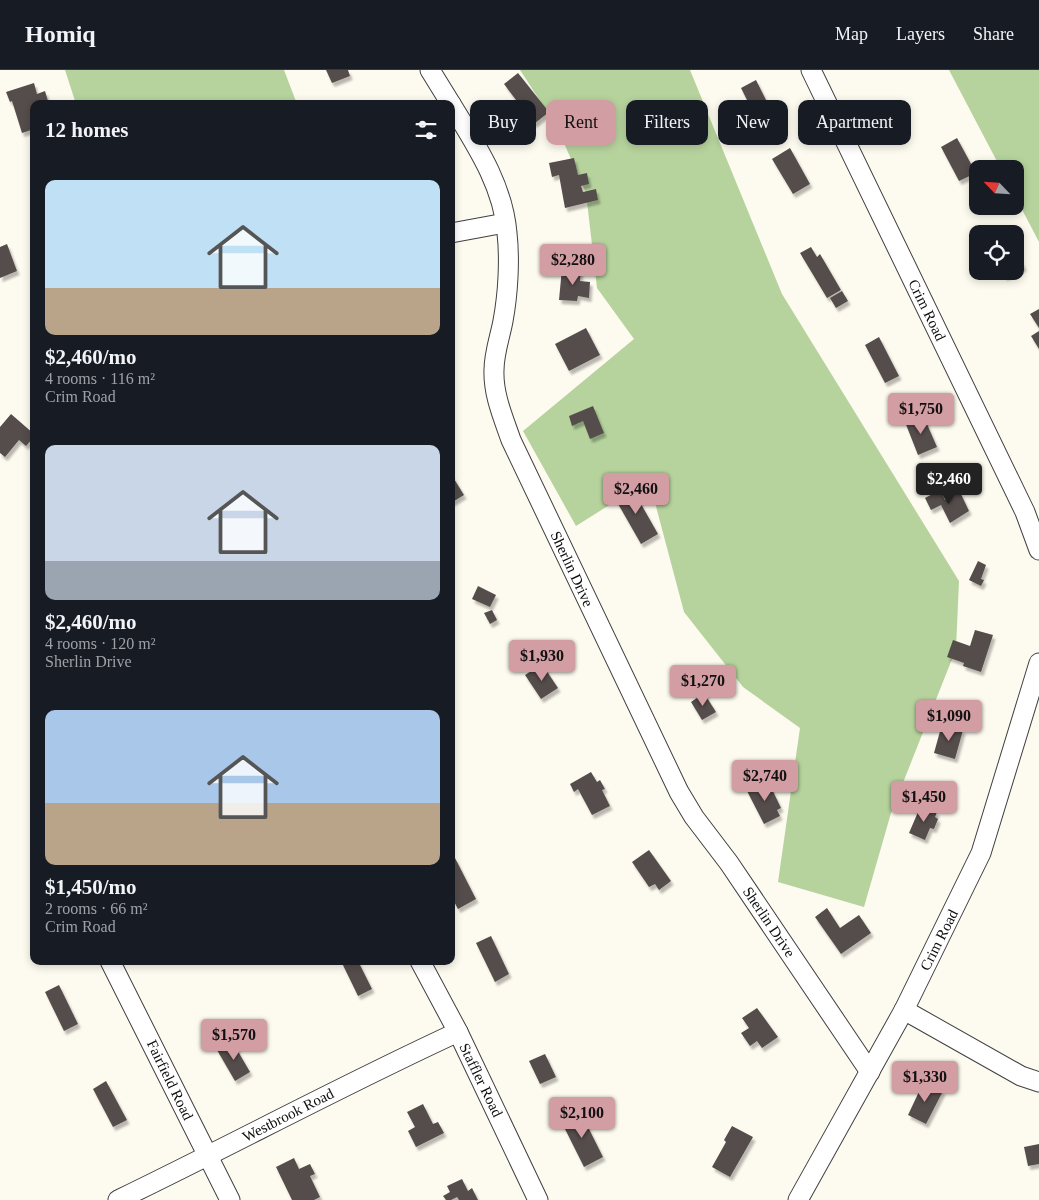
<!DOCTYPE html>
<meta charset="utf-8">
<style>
body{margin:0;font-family:"Times New Roman",serif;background:#242831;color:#f1f3f6;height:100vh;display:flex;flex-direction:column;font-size:19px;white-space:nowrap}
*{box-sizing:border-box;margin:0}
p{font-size:16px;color:#9ea1a6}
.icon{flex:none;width:28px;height:28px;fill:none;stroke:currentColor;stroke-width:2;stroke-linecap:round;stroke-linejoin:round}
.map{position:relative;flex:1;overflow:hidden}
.details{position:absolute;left:30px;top:30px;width:425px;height:865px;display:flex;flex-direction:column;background:#171b24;border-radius:10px;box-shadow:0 2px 8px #0003}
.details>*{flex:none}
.hud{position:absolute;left:470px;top:30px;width:475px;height:45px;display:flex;gap:10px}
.needle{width:32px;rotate:295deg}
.controls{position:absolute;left:969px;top:90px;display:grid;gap:10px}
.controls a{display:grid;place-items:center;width:55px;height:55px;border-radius:10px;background:#171b24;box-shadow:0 2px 8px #0003;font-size:25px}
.price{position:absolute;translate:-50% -42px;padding:0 11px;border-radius:5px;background:#d29da3;color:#111;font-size:16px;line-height:32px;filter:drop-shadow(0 1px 2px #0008)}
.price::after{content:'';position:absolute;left:50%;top:30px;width:15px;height:11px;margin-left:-8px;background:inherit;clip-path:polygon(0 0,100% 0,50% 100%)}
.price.active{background:#222;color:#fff}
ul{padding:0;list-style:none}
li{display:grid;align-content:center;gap:10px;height:265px;padding:0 15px}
li span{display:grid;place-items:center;height:155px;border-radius:10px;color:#555}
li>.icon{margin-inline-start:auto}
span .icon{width:90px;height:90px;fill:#fffc;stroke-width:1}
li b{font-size:21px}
h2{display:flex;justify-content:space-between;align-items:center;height:60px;padding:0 15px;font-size:21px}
.pill{padding:0 18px;border-radius:10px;background:#171b24;box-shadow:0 2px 8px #0003;font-size:18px;line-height:45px}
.pill.active{background:#d29da3;color:#111}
header{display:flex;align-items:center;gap:30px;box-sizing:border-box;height:70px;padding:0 25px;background:#171b24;border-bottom:1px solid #363941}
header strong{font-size:24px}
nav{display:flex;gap:28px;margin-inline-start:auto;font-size:18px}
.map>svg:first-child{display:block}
</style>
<header>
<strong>Homiq</strong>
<nav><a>Map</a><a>Layers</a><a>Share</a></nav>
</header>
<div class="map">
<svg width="1039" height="1130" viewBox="0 0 1039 1130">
<defs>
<filter id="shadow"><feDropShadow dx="2.5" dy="4" stdDeviation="1" flood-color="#0004"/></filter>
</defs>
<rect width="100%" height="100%" fill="#fdfaef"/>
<!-- forest -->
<g fill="#b6d39d">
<path d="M65,0H284L297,34H76Z"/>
<path d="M520,0H690L782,224L959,511L956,579L891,743L864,837L778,812L800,658L743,617L684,542L649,410L576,456L523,361L634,269L597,218L586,123L556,55Z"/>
<path d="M949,0H1039V172L1015,126V99H1001Z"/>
</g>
<!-- building -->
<g fill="#544e4b" filter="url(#shadow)">
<path d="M326,0H348L350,6L332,13Z"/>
<path d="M518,3L549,42L534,54L504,14Z"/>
<path d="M756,10L772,42L757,50L741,18Z"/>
<path d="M34,13L37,24L45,21L48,31L42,34H34V59L22,63L12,31L10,32L6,22Z"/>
<path d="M957,68L976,103L959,111L941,77Z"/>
<path d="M790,78L810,114L793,124L772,89Z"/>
<path d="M574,88L578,105L587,103L589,114L581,116L583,122L596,119L598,130L565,138L559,105L552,107L549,93Z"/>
<path d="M7,174L17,201L0,208V177Z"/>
<path d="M811,177L817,187L820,184L841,220L827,228L800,183Z"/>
<path d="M1017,184L1024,197L1005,207L1002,201H1015V185Z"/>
<path d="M562,198L581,200L580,211L590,212L589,228L578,226L577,231L559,230Z"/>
<path d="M842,221L848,231L836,238L830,228Z"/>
<path d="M1039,239V258L1030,244Z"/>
<path d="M586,258L600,285L569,301L555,274Z"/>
<path d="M1039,261V279L1031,266Z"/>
<path d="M879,267L899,306L885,313L865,275Z"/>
<path d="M593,336L604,363L590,369L583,351L572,356L569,346Z"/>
<path d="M11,344L34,364V367L26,376L19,370L5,387L0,383V357Z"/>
<path d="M923,345L937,377L918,385L905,352Z"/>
<path d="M451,404L464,425L451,433Z"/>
<path d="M628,417L634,428L637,427L658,464L641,474L613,425Z"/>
<path d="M940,420L945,430L960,422L969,441L950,453L941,435L931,440L925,428Z"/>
<path d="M978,491L986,495L981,509L984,510L981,516L969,510Z"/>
<path d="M478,516L496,525L490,537L472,529Z"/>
<path d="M492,540L497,550L490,554L484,543Z"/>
<path d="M975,560L993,565L981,602L963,596L964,593L947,587L953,570L970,576Z"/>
<path d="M542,594L558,618L541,629L525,605Z"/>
<path d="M704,623L716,642L702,650L691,632Z"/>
<path d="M942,654L963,660L955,689L934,683Z"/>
<path d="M591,702L597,712L600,710L605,719L602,720L610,736L592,745L578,719L574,722L570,714Z"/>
<path d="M768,711L781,738L777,740L780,746L764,754L747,721Z"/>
<path d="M921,735L937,742L935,747L938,749L934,759L930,758L925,770L909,763Z"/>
<path d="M649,780L671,811L659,820L655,814L649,817L632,792Z"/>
<path d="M455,788L476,829L458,839L451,826V790Z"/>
<path d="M827,838L840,858L859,845L871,863L841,884L815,847Z"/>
<path d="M491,866L509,904L495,912L476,873Z"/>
<path d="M341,891H358L372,919L358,926Z"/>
<path d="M59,915L78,954L64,961L45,922Z"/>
<path d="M757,938L778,967L762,978L757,971L750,976L741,963L749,958L742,948Z"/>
<path d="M232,971L250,1002L235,1011L217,980Z"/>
<path d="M545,984L556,1007L540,1014L529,991Z"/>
<path d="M106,1011L127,1050L113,1057L93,1019Z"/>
<path d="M924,1011L943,1021L926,1054L908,1045Z"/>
<path d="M423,1034L433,1054L438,1052L444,1063L416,1077L408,1061L415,1057L407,1042Z"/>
<path d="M580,1041L603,1087L584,1097L561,1051Z"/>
<path d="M732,1056L753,1067L730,1107L712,1097L726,1072L724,1070Z"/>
<path d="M1039,1074V1094L1028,1096L1024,1077Z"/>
<path d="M294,1088L299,1099L310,1094L315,1104L310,1106L320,1127L314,1130H292L276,1097Z"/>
<path d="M462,1109L468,1121L472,1118L478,1130H459L457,1127L451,1130H446L443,1126L450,1122L447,1116Z"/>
</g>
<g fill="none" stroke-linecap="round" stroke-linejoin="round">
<!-- minor casing -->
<g stroke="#404040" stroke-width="21">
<g id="minor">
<path d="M430,0L451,34"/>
<path d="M811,0L1025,442L1039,480"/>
<path d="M451,34C476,75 503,115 507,163C510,190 508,224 503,251C500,267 494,283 494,300C493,324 503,347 511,370L679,722L694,747L729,793L870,1002"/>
<path d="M451,163L505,153"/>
<path d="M110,891L230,1130"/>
<path d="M420,891L458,962L538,1130"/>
<path d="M904,940L1021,1006L1039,1012"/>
<path d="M118,1130C232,1075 343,1015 458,962"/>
<path d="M798,1130L904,940L981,783L1039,593"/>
</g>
</g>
<!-- minor -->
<use href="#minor" stroke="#fff" stroke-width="19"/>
</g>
<g text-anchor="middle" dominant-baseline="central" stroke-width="5" stroke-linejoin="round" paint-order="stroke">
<!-- street labels -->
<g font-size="15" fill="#0d0d0d" stroke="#fff">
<text transform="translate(927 240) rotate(64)">Crim Road</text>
<text transform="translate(572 499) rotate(65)">Sherlin Drive</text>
<text transform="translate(769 852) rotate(56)">Sherlin Drive</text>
<text transform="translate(939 870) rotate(-63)">Crim Road</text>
<text transform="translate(170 1010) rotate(64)">Fairfield Road</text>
<text transform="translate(481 1010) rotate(64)">Staffler Road</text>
<text transform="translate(288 1045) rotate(-27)">Westbrook Road</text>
</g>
</g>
</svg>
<div class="controls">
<a><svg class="needle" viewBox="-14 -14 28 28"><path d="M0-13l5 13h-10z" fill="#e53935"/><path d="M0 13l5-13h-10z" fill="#9ea1a6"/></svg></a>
<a><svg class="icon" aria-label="locate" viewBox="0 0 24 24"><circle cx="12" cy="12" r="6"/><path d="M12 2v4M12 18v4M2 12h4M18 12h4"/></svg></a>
</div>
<b class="price" style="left:573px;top:216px">$2,280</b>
<b class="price" style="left:921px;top:365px">$1,750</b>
<b class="price active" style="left:949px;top:435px">$2,460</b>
<b class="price" style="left:636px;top:445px">$2,460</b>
<b class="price" style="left:542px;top:612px">$1,930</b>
<b class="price" style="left:703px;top:637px">$1,270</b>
<b class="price" style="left:949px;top:672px">$1,090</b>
<b class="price" style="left:765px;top:732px">$2,740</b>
<b class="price" style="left:924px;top:753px">$1,450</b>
<b class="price" style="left:234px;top:991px">$1,570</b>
<b class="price" style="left:925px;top:1033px">$1,330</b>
<b class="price" style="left:582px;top:1069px">$2,100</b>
<div class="hud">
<a class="pill">Buy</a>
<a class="pill active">Rent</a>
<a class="pill">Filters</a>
<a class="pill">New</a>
<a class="pill">Apartment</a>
</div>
<section class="details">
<h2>12 homes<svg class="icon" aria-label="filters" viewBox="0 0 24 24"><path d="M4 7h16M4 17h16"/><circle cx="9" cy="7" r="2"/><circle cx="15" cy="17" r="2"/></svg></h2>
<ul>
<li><span style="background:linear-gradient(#bfe0f5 70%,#b9a48a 0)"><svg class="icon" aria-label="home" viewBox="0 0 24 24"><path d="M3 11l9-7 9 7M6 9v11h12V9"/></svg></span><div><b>$2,460/mo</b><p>4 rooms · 116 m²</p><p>Crim Road</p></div></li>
<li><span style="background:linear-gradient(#c9d6e8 75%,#9aa5b1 0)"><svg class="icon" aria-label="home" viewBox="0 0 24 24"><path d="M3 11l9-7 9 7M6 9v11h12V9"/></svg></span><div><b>$2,460/mo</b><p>4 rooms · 120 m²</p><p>Sherlin Drive</p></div></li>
<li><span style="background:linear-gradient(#a9c7e8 60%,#b9a48a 0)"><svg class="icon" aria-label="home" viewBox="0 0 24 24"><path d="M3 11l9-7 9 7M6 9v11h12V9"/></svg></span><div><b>$1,450/mo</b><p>2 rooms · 66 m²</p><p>Crim Road</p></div></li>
</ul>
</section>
</div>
